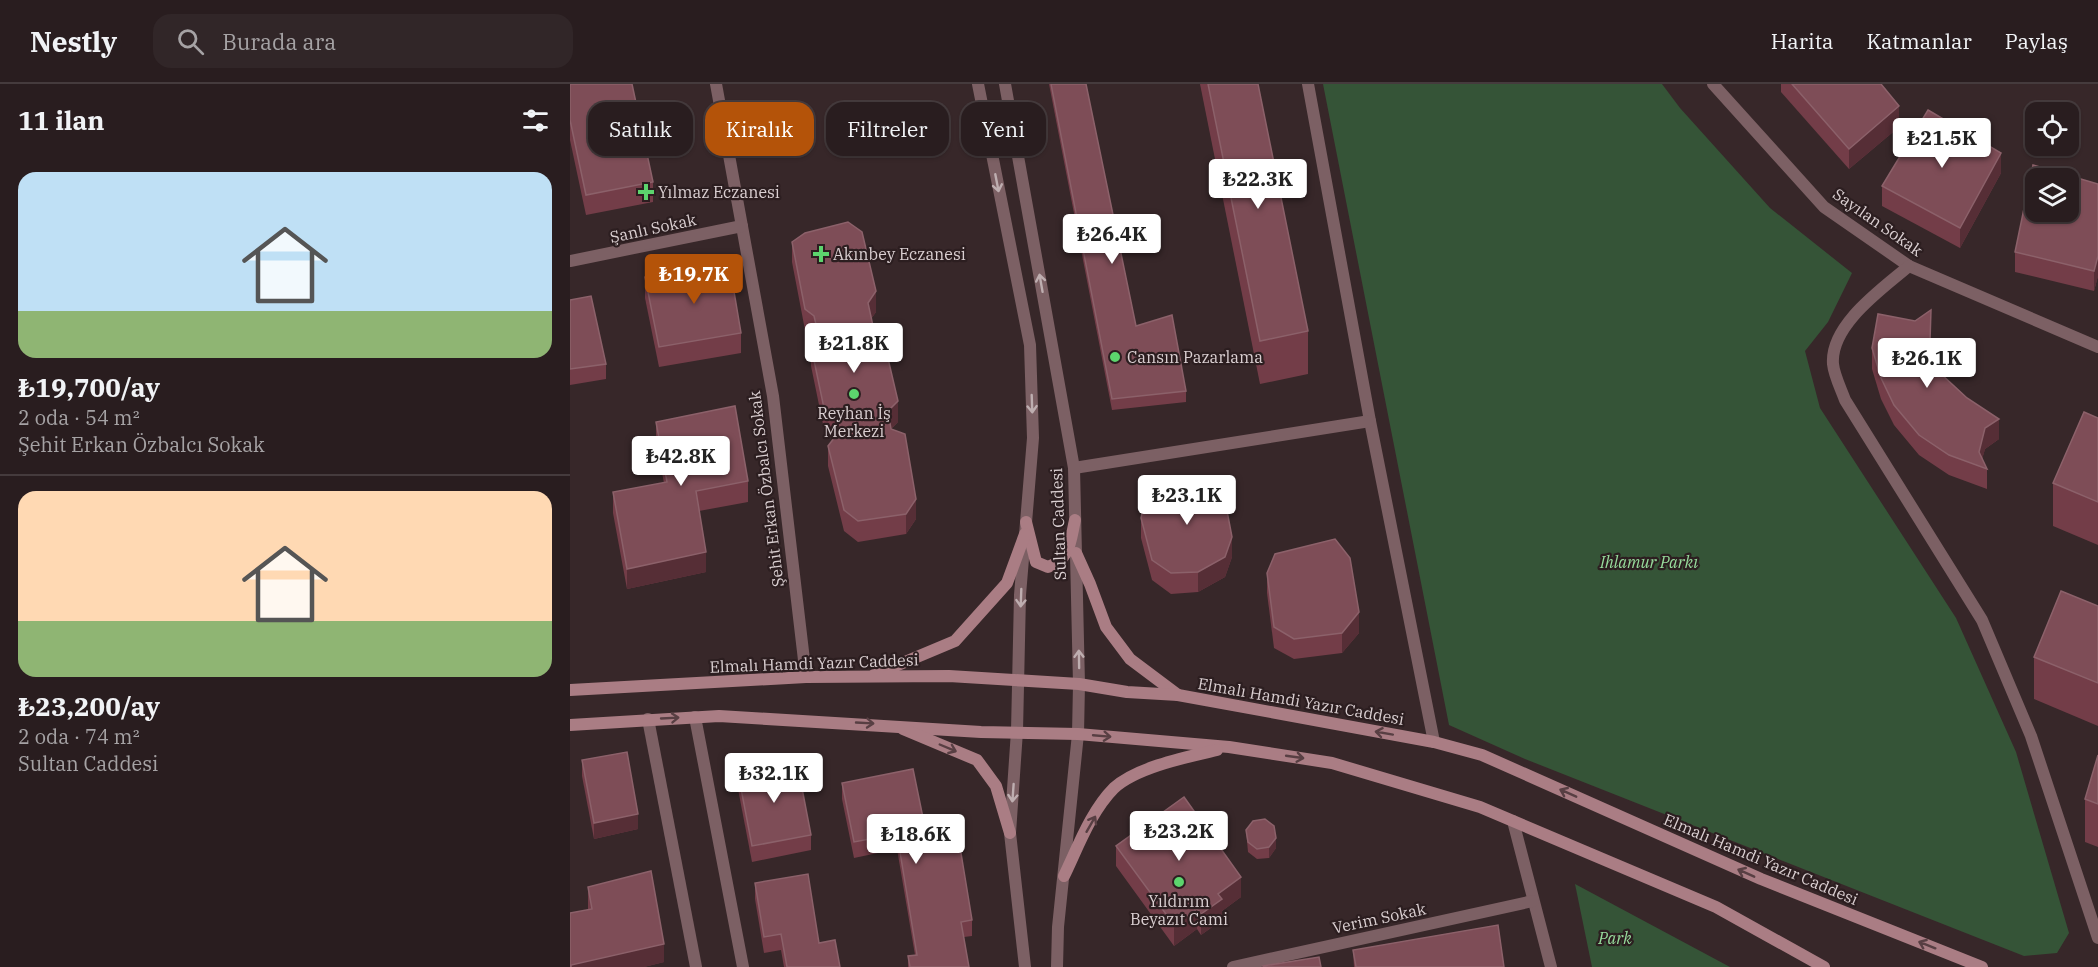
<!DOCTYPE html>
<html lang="tr">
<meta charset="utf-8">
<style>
body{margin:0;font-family:"IBM Plex Serif",serif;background:#312628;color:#f1f3f6;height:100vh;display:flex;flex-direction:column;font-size:22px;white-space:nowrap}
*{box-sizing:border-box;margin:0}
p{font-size:20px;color:#a5a2a4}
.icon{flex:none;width:33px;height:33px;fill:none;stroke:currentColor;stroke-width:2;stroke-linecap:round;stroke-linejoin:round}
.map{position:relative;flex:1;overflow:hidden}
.details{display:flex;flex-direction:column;background:#291d1f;width:570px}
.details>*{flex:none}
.guide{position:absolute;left:18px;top:18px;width:570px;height:54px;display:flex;gap:12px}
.buttons{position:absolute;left:1455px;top:18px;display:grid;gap:12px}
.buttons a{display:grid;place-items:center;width:54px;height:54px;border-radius:12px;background:#291d1f;box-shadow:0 2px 4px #0004,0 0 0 2px #453b3d;font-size:30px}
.price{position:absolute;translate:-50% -51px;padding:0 14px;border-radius:6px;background:#fff;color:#222;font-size:20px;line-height:39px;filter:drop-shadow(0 2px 3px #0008)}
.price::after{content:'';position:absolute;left:50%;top:36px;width:18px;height:14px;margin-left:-9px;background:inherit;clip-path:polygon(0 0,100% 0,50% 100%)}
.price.selected{background:#b45309;color:#fff}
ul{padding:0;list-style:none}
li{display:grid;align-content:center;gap:12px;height:318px;padding:0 18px}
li+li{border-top:2px solid #453b3d}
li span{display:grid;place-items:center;height:186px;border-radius:18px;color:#555}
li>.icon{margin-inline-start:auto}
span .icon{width:108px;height:108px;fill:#fffc;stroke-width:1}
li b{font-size:26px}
h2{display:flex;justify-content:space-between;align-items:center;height:72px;padding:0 18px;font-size:26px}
.pill{padding:0 21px;border-radius:18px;background:#291d1f;box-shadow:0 2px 4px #0004,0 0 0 2px #453b3d;font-size:21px;line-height:54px}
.pill.selected{background:#b45309;color:#fff}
header{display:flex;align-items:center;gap:36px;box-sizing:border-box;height:84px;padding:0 30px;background:#291d1f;border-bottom:2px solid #453b3d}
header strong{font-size:28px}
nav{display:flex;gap:33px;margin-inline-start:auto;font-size:21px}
.search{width:420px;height:54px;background:#312628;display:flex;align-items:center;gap:15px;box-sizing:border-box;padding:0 21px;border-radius:18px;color:#a5a2a4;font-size:22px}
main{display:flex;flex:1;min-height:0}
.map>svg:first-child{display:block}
</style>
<header>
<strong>Nestly</strong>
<div class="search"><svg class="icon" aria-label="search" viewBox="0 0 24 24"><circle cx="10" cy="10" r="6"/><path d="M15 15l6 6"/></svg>Burada ara</div>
<nav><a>Harita</a><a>Katmanlar</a><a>Paylaş</a></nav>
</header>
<main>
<section class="details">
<h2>11 ilan<svg class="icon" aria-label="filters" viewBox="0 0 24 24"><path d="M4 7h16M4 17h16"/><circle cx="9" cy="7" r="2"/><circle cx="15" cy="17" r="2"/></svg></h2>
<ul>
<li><span style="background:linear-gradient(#bfe0f5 75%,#8fb573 0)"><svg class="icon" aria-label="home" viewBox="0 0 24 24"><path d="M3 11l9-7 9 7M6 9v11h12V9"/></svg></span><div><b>₺19,700/ay</b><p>2 oda · 54 m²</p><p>Şehit Erkan Özbalcı Sokak</p></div></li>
<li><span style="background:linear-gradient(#ffd9b3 70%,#8fb573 0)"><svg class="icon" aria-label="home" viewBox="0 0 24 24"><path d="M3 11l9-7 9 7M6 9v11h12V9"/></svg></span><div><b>₺23,200/ay</b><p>2 oda · 74 m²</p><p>Sultan Caddesi</p></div></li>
</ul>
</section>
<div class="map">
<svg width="1528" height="883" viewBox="0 0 1528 883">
<rect width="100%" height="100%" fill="#372729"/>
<!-- green -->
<g fill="#355437">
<path d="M753,0H1092L1110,24L1200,124L1282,189L1258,238L1235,267L1250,324L1386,534L1446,668L1499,849L1487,869L1454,872L955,675L879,641Z"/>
<path d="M1005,800L1160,883H1022Z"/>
</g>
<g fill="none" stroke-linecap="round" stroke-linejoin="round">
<!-- minor -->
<g stroke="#7c6064" stroke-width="12">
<path d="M146,0L203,312L236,593"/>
<path d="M738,0L800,337L864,658"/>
<path d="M1143,0L1254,123L1339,182L1528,263"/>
<path d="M0,177L172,142"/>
<path d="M1339,182C1312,205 1260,241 1263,280C1264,291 1271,305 1275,316L1412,536L1461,652L1528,854"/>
<path d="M504,384L800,337"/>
<path d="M125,633L173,883"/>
<path d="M78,635L126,883"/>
<path d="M943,737L981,883"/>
<path d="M663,883L963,817"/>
</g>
<!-- tertiary -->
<g stroke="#7c6064" stroke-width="12">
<path d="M408,0L460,261L463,354L450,511L447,647L440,749L455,883"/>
<path d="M435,0L504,384L509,600L508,650L488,843L487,883"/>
</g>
<!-- secondary -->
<g stroke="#aa7d84" stroke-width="12">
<path d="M456,438L466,478L478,483C501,474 500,458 505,436"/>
<path d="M506,469L520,500L536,543L560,575L608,611"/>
<path d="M304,591L385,557L437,499L455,450"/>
<path d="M0,606L236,593L379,592L509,600L557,608L608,611L864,658L912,671L1191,795L1412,883"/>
<path d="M0,641L149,632L411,648L508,650L659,663L762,679L910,723L1146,823L1254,883"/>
<path d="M333,645L407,676L426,702L440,749"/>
<path d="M494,792C508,763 521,727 544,704C567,683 617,673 647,666"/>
</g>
</g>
<!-- wall -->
<g fill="#733d48">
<path d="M0,0L83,98V118L16,131L0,56Z"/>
<path d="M479,0H516L566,242L616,307V318L542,326Z"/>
<path d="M630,0H688L738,247V290L690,300Z"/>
<path d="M1211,0H1311L1329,43L1279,85L1211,8Z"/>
<path d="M1431,89L1390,164L1312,122V102Z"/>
<path d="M1528,100V192L1524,207L1445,188V168Z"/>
<path d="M222,158L306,228L301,235L328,338L321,345L346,435L336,450L288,458L274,447L258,382V362L265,353L255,350L241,282V262L245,257L244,253L235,246L222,178Z"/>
<path d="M75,193L171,249V269L89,283L75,214Z"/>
<path d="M0,216L36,280V295L0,301Z"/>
<path d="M1360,259L1369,288L1429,355L1415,365L1412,375L1417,385V405L1379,391L1349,371L1324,341L1311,315L1302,285V264Z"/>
<path d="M1528,334V461L1483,442V399Z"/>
<path d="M86,338L178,397V418L129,427L136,488L57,505L43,429V408L94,399L86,358Z"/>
<path d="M571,434L662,473L655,493L628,508L601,510L582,496L571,454Z"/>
<path d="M697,489L789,549L772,569L724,575L704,564L697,509Z"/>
<path d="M1528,522V642L1464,615V573Z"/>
<path d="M1528,671V763L1515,758V715Z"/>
<path d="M12,676L68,745L24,755L12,692Z"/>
<path d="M168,689L241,751V766L182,778L168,705Z"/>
<path d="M272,699L360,768L402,836V852L394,853L399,883H338V872L345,871L327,765L284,774L272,715Z"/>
<path d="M676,746L706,764L699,774L687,775L678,768Z"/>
<path d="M546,762L671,813L652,827V836L631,851L627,845L604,862L546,782Z"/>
<path d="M185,799L249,859L270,883H214L211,866L194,869L185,815Z"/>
<path d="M18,803L94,878L74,883H0L18,826Z"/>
<path d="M783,866L934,883H784Z"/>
</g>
<!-- shaded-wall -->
<g fill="#562e36">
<path d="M1329,22V43L1279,85V65Z"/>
<path d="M1431,69V89L1390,164V144Z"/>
<path d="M1528,172V192L1524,207V187Z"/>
<path d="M306,207V228L298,239V219Z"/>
<path d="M328,317V338L318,347V327Z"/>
<path d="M1429,335V355L1415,365L1410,383L1409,368L1415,344Z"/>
<path d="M346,415V435L336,450V430Z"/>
<path d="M662,453V473L655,493L628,508V488Z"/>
<path d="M136,468V488L57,505V485Z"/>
<path d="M789,528V549L772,569V549Z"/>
<path d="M68,730V745L24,755V739Z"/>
<path d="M706,754V764L699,774V763Z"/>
<path d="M671,793V813L652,827V836L631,851V830L648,810Z"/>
<path d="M627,825V845L604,862V841Z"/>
<path d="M94,860V878L74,883H1V881Z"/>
</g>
<!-- building -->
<g fill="#7e4d57" stroke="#8c616a" stroke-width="1.5" fill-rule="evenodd">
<path d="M0,0H62L83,98L16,111L0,36Z"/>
<path d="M481,0H516L566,242L602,231L616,307L542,315Z"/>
<path d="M638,0H688L738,247L690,257Z"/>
<path d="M1222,0H1311L1329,22L1279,65Z"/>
<path d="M1358,26L1431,69L1390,144L1312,102Z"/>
<path d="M1463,81L1528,100V172L1524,187L1445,168ZM1466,94H1498V128H1466Z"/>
<path d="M278,138L292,148L306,207L298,219L303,242L312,249L328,317L318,327L321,345L335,350L346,415L336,430L288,437L274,426L258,362L268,349L265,333L255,329L241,262L249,253L244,232L235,225L222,158L235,149Z"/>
<path d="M159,178L171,249L89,263L75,193Z"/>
<path d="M21,212L36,280L0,285V216Z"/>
<path d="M1361,226L1360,257L1369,288L1397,314L1429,335L1415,344L1409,368L1417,385L1379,371L1349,351L1324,321L1311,294L1302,264L1308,230L1345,237Z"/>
<path d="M165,322L178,397L126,407L136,468L57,485L43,408L97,398L86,338Z"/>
<path d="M1514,328L1528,334V418L1483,399Z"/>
<path d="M627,395L642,401L654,411L662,453L655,473L628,488L601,489L582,476L571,434L575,416L595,401Z"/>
<path d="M765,455L780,474L789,528L772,549L724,555L704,543L697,489L705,470Z"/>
<path d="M1491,507L1528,522V599L1464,573Z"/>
<path d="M57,668L68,730L24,739L12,676Z"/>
<path d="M1528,671V720L1515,715Z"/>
<path d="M227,678L241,751L182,762L168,689Z"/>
<path d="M343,685L360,768L390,763L402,836L391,838L399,883H340L338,872L347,871L327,750L284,758L272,699Z"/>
<path d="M614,713L671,793L648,810L652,815L631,830L627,825L604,841L546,762Z"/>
<path d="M695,735L704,742L706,754L699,763L687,765L678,758L676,746L683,737Z"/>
<path d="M81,787L94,860L1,881V883H0V829L22,825L18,803Z"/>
<path d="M238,790L249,859L265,856L270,883H217L211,850L194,853L185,799Z"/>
<path d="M928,841L934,883H786L783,866Z"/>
<path d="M749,873L751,883H694L693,882Z"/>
</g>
<!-- one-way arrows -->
<defs><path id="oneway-shaft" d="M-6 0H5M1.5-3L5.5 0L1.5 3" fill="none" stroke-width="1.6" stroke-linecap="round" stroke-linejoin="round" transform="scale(1.5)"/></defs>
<g stroke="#beaeb0">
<use href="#oneway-shaft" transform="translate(427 99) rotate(79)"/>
<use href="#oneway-shaft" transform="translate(471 199) rotate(-100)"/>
<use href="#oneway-shaft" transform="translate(462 320) rotate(88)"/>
<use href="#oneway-shaft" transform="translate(451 514) rotate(92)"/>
<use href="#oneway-shaft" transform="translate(509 575) rotate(-91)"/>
<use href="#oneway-shaft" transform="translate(443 709) rotate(94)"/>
</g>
<g stroke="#583f43">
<use href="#oneway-shaft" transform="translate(100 634) rotate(-3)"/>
<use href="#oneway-shaft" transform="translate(295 639) rotate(3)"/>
<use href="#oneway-shaft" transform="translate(814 649) rotate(-170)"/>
<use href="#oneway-shaft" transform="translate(532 652) rotate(5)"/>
<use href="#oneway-shaft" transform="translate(378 664) rotate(23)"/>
<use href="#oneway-shaft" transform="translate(725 673) rotate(8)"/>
<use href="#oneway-shaft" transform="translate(998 709) rotate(-156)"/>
<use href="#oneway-shaft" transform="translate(521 740) rotate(-60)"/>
<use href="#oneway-shaft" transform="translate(1176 789) rotate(-156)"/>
<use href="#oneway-shaft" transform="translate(1357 861) rotate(-158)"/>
</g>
<!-- markers -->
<g fill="#5cd56d" stroke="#2c1e20" stroke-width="2">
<path d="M73 99h6v6h6v6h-6v6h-6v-6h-6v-6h6z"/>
<path d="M248 161h6v6h6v6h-6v6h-6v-6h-6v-6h6z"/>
<circle cx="545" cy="273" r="6"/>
<circle cx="284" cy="310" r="6"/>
<circle cx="609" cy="798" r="6"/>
</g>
<g text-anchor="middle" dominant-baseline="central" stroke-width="4.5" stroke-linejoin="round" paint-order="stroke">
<!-- poi labels -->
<g font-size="16" fill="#dacfd1" stroke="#2c1e20" text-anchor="start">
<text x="88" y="108">Yılmaz Eczanesi</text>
<text x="263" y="170">Akınbey Eczanesi</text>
<text x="557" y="273">Cansın Pazarlama</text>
<text x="284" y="329" text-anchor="middle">Reyhan İş<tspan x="284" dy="18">Merkezi</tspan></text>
<text x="609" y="817" text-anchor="middle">Yıldırım<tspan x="609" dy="18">Beyazıt Cami</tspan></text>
</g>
<!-- street labels -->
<g font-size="16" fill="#dacfd1" stroke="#2c1e20">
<text transform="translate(1308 138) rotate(35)">Sayılan Sokak</text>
<text transform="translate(83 144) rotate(-12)">Şanlı Sokak</text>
<text transform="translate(196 405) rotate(-97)">Şehit Erkan Özbalcı Sokak</text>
<text transform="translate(488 440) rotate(-92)">Sultan Caddesi</text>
<text transform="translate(244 579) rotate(-2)">Elmalı Hamdi Yazır Caddesi</text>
<text transform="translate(731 617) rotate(10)">Elmalı Hamdi Yazır Caddesi</text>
<text transform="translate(1191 775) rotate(23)">Elmalı Hamdi Yazır Caddesi</text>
<text transform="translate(809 834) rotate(-12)">Verim Sokak</text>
</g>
<!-- park labels -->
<g font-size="16" font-style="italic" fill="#97dc9c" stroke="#2c1e20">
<text x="1079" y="478">Ihlamur Parkı</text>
<text x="1045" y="854">Park</text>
</g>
</g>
</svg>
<div class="buttons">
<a><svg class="icon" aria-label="locate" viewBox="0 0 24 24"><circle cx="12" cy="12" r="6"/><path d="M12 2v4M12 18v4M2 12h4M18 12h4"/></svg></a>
<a><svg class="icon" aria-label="layers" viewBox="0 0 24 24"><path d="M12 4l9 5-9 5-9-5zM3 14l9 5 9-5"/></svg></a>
</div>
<b class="price" style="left:1372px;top:85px">₺21.5K</b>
<b class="price" style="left:688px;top:126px">₺22.3K</b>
<b class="price" style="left:542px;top:181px">₺26.4K</b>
<b class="price selected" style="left:124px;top:221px">₺19.7K</b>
<b class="price" style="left:284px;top:290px">₺21.8K</b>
<b class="price" style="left:1357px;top:305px">₺26.1K</b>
<b class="price" style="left:111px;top:403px">₺42.8K</b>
<b class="price" style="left:617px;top:442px">₺23.1K</b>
<b class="price" style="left:204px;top:720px">₺32.1K</b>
<b class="price" style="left:609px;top:778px">₺23.2K</b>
<b class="price" style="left:346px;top:781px">₺18.6K</b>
<div class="guide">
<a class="pill">Satılık</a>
<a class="pill selected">Kiralık</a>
<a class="pill">Filtreler</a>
<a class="pill">Yeni</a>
</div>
</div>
</main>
